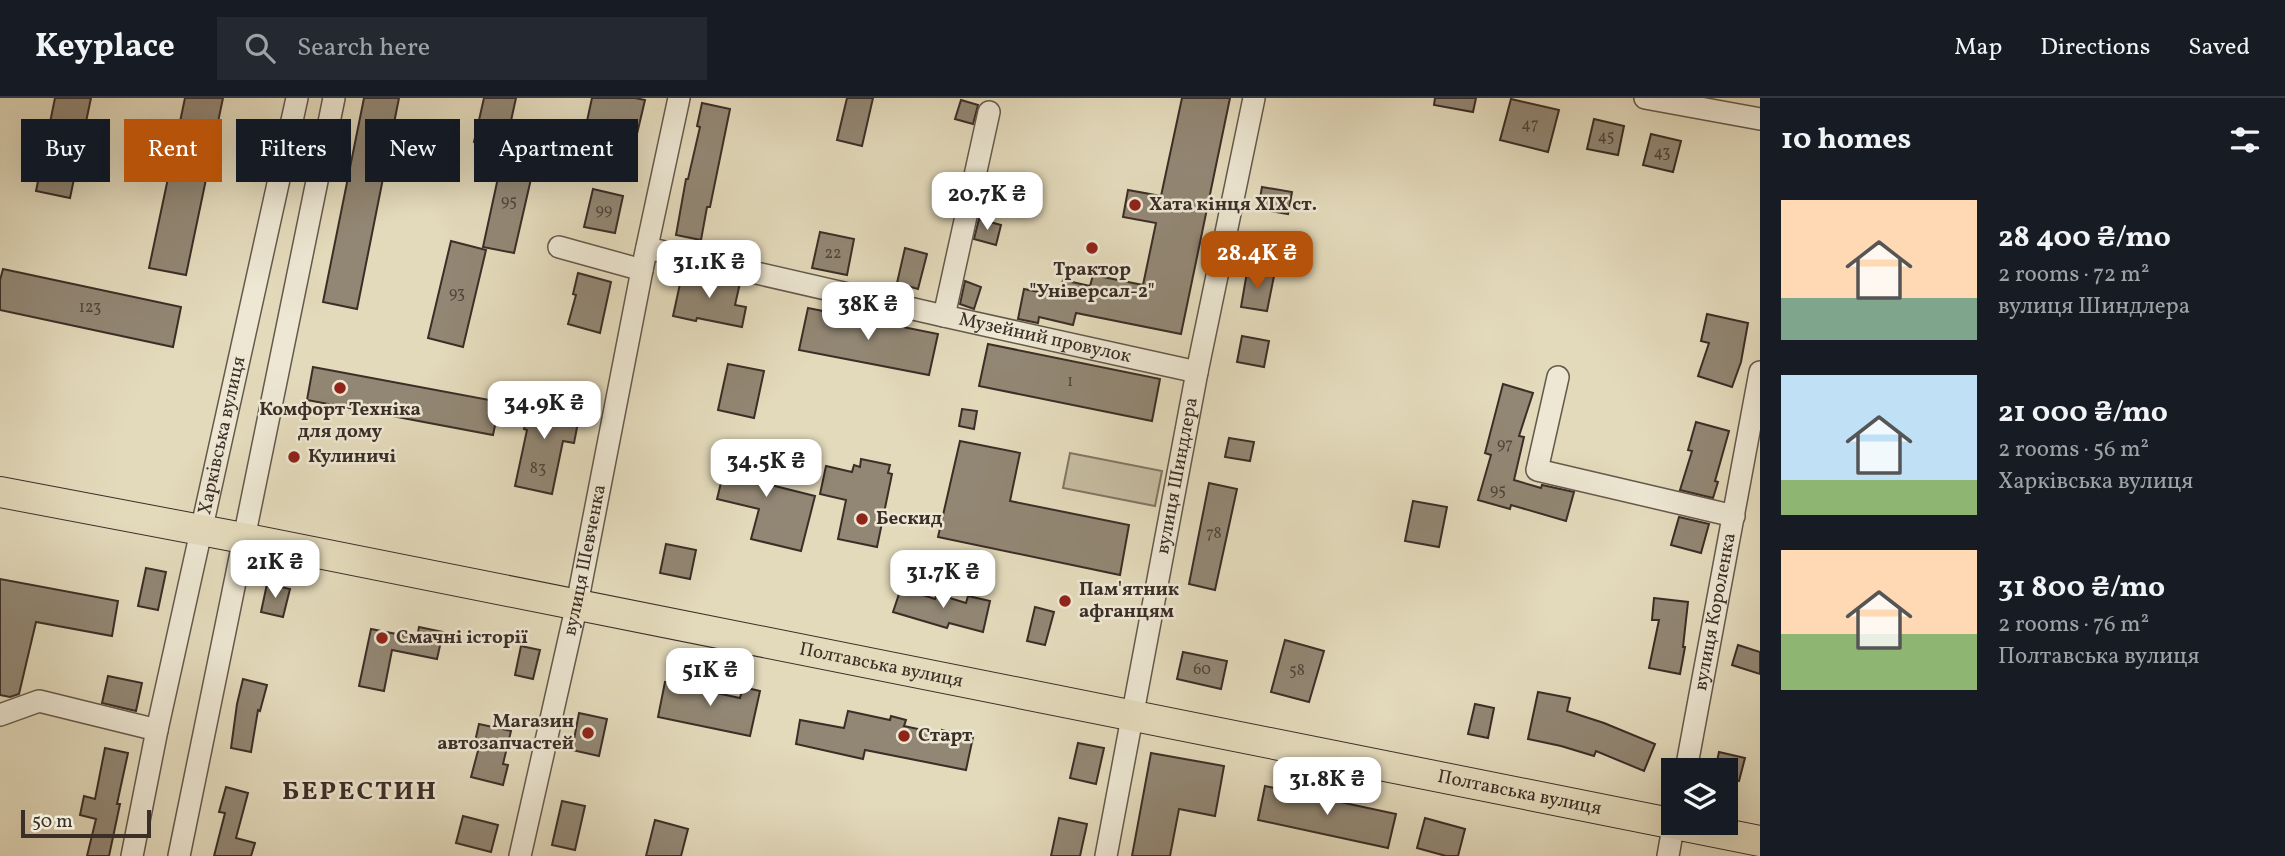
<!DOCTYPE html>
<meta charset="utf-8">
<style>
body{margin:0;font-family:Vollkorn,serif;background:#242831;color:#f1f3f6;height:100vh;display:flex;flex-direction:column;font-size:26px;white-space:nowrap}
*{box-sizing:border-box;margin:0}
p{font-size:23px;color:#9ea1a6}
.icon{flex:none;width:38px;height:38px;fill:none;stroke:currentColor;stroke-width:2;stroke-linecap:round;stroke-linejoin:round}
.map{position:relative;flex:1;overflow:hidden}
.details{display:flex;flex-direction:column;background:#171b24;width:525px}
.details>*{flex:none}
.top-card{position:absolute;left:21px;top:21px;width:665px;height:63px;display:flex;gap:14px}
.fabs{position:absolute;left:1661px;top:660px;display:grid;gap:14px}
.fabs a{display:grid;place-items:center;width:77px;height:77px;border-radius:0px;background:#171b24;box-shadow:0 7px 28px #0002;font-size:35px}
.scale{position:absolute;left:21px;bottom:18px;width:130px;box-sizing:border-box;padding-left:7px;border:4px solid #3b2e27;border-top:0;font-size:19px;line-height:24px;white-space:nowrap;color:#3b2e27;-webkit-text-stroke:5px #ede7d3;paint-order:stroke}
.price{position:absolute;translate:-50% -60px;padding:0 16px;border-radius:14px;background:#fff;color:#222;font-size:23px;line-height:46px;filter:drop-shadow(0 2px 4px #0008)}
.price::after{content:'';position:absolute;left:50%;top:42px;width:21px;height:16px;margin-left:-10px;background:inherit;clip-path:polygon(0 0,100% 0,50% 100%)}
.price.active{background:#b45309;color:#fff}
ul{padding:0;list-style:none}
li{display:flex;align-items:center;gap:21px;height:175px;padding:0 21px}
li span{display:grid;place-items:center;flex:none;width:196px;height:140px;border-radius:0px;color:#555}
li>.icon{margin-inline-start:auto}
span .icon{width:84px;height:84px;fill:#fffc;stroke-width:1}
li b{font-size:30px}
h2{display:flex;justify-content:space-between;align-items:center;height:84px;padding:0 21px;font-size:30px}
.pill{padding:0 24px;border-radius:0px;background:#171b24;box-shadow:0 7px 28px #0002;font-size:24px;line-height:63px}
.pill.active{background:#b45309;color:#fff}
header{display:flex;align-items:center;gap:42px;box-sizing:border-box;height:98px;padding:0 35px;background:#171b24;border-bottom:2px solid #363941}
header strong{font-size:33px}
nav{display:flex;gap:38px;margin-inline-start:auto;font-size:24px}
.search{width:490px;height:63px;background:#242831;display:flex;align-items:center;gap:18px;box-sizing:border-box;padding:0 24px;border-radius:0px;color:#9ea1a6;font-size:26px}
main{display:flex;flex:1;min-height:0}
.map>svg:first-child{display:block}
</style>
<header>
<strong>Keyplace</strong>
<div class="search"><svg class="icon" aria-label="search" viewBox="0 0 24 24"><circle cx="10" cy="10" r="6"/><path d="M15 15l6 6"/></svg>Search here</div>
<nav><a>Map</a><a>Directions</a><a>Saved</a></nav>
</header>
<main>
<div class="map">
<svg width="1760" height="758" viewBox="0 0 1760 758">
<rect width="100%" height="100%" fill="#e3dabb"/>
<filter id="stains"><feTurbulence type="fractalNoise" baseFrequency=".00286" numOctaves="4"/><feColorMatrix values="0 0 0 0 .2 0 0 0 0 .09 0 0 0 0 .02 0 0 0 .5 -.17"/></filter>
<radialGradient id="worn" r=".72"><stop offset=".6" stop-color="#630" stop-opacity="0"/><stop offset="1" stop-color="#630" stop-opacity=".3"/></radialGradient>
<!-- green -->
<path fill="#c6bda2" stroke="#807664" stroke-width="2" d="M1070,355L1162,373L1155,408L1063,390Z"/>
<!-- building -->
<g fill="#928774" stroke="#3b2e27" stroke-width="2">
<path d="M55,0H91L70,100L36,93Z"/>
<path d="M185,0H223L186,177L149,170Z"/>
<path d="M364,0H399L357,211L323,204Z"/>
<path d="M484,0H516L505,50L474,44Z"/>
<path d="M592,0H635L645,2L632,57L582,46Z"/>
<path d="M847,0H873L862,48L837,42Z"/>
<path d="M1182,0H1230L1181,236L1076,215L1073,227L1039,219L1038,225L1018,221L1024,191L1059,198L1063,182L1090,188L1093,177L1143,187L1156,125L1123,119L1128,92L1161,98Z"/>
<path d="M1435,0H1476L1473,14L1434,7Z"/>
<path d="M1511,1L1559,12L1548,54L1500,42Z"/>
<path d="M961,2L978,7L973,26L955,21Z"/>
<path d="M702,5L730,11L710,109H707L701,142L676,137L686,81H688L700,29L697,28Z"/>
<path d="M1594,21L1624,28L1618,57L1587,51Z"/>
<path d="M1651,36L1681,43L1673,74L1643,67Z"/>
<path d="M504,52L536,59L514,155L483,149Z"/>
<path d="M1262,89L1292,94L1288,116L1258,111Z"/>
<path d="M593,91L623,98L615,135L584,129Z"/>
<path d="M979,121L1001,127L996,147L974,141Z"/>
<path d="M820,134L854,141L847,177L812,170Z"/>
<path d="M451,143L486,152L463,249L428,240Z"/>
<path d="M905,150L927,156L918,191L897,185Z"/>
<path d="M3,171L181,209L173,249L0,212V182Z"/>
<path d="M683,172L740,185L735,207L746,209L742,229L697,220L696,223L673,218Z"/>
<path d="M1247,174L1274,178L1267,213L1241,209Z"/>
<path d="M578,175L611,184L600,235L568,226L576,197L573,196Z"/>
<path d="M965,183L981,189L974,211L960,206Z"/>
<path d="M808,210L938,236L929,277L799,252Z"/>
<path d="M1707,216L1748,225L1741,264L1732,289L1698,278L1709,245L1701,243Z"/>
<path d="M1242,238L1269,243L1264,269L1237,264Z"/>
<path d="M988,246L1160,281L1152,323L979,288Z"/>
<path d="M728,266L764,273L754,320L718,312Z"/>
<path d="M313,269L500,304L493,337L307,302Z"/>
<path d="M1503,286L1533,295L1519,338L1524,339L1514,382L1541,390L1542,387L1574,394L1566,423L1511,407L1510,411L1478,402L1491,357L1485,355Z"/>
<path d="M532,289L553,293L550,308L580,314L574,345L563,343L552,396L515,388L527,332L524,331Z"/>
<path d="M962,311L977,313L974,331L959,328Z"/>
<path d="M1696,324L1729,333L1715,383L1718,384L1713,400L1680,392L1692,353L1688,352Z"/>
<path d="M1229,340L1254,344L1250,363L1225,359Z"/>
<path d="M960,343L1020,355L1010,403L1129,427L1120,477L938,439Z"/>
<path d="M730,348L778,360L771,387L815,398L801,453L751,441L759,411L717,401Z"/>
<path d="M861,361L890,367L888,375L892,376L877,449L838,441L846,402L820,396L826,368L852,374L854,367L860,369Z"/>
<path d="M1209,385L1237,391L1215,492L1189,486Z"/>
<path d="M1413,403L1447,409L1439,449L1405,443Z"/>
<path d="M1679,419L1709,426L1701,455L1671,447Z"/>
<path d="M666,446L696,452L690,481L660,475Z"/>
<path d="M146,470L166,474L158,512L138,508Z"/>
<path d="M0,481L118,503L112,538L36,524L19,596L10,599L0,597Z"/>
<path d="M267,486L290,491L283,519L261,514Z"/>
<path d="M901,490L935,501L937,496L966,505L968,498L990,503L983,534L949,525L947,530L893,514Z"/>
<path d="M1654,500L1688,504L1683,549H1685L1680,576L1649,570L1659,522H1652Z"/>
<path d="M1035,509L1054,514L1045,547L1027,543Z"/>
<path d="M419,529L443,534L437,561L392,552L384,593L359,588L371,531L417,540Z"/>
<path d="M1285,542L1324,553L1309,604L1271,594Z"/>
<path d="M1738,547L1760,554V576L1732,567Z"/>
<path d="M521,548L540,552L533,581L515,577Z"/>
<path d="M1183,554L1227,563L1221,591L1177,581Z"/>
<path d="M108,578L142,585L136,613L102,605Z"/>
<path d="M243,581L267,587L260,613L258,612L251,654L231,650L237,606Z"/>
<path d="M665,584L740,600L743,589L760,593L750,638L658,619Z"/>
<path d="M1538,594L1570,600L1567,613L1604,625L1655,646L1644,673L1596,653L1594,658L1561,648L1528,641Z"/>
<path d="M1475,606L1494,610L1488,640L1468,636Z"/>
<path d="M848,613L890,622L891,618L906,622L904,628L941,636L942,632L973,639L966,672L865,652L863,661L796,646L800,622L844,630Z"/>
<path d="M579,615L607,621L599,658L572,652Z"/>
<path d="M479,626L511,633L503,666L508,667L503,687L471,679L479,649L474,648Z"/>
<path d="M1078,645L1104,650L1096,686L1070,680Z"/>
<path d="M105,650L128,655L117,706H120L109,758H87L96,721L80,717L84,698L95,701Z"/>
<path d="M1719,654L1745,660L1739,683L1726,680V672H1715Z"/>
<path d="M1151,655L1224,668L1215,718L1179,711L1170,758H1132Z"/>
<path d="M1265,688L1396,716L1388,750L1258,722Z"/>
<path d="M226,689L248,695L236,740L255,745L251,758H214L225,715L219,714Z"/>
<path d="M562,703L585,708L575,752L552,747Z"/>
<path d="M463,718L498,727L491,754L456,745Z"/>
<path d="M1059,720L1087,726L1080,758H1051Z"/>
<path d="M1425,720L1465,731L1458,758H1446L1417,750Z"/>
<path d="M655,722L688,731L681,758H646Z"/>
</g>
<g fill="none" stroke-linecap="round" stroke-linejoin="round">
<!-- minor casing -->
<g stroke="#65594c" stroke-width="24">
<g id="minor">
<path d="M1645,0L1760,21"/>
<path d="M559,149L642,172"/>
<path id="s1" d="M647,150L944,218L1197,274"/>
<path d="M944,218L989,14"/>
<path d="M1558,279L1537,372L1734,418"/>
<path d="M0,617L39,603L157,632"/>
<path id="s2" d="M1686,672L1760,274"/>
<path id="s3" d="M132,758L157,632L297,0"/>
<path d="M179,758L334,0"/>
<path id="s4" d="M520,758L577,506L642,172L679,0"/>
<path id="s5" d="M1106,758L1197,274L1254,0"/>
<path d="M1668,758L1674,724"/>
</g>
</g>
<!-- highway casing -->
<g stroke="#3b2e27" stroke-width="32">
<g id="highway">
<path id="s6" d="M0,394L243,440L1760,743"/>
</g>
</g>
<!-- minor -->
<use href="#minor" stroke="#ede7d3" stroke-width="21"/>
<!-- highway -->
<use href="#highway" stroke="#e3dabb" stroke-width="30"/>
</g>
<!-- markers -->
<g fill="#8f2418" stroke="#ede7d3" stroke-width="2.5">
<circle cx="1135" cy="107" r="7"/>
<circle cx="1092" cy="150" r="7"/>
<circle cx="340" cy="290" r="7"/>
<circle cx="294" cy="359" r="7"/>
<circle cx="862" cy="421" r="7"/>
<circle cx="1065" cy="503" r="7"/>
<circle cx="382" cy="540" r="7"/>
<circle cx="588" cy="635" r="7"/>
<circle cx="904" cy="638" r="7"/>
</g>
<g text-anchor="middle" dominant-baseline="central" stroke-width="5" stroke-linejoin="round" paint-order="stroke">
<!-- number labels -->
<g font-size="16" fill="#51443a">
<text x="1530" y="27">47</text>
<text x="1606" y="39">45</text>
<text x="1662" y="55">43</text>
<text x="509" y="104">95</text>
<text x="604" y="113">99</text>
<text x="833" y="156">22</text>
<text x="457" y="196">93</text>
<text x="90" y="210">123</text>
<text x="1070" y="284">1</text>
<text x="1505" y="347">97</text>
<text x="538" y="371">83</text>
<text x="1498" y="393">95</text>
<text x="1214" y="436">78</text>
<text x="1202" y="572">60</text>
<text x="1297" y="573">58</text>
</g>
<!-- poi labels -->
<g font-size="19" font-weight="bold" fill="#3b2e27" stroke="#ede7d3" text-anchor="start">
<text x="1149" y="107">Хата кінця XIX ст.</text>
<text x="1092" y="172" text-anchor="middle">Трактор<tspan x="1092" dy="22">"Універсал-2"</tspan></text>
<text x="340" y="312" text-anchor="middle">Комфорт Техніка<tspan x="340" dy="22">для дому</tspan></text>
<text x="308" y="359">Кулиничі</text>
<text x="876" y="421">Бескид</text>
<text x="1079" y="492">Пам'ятник<tspan x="1079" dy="22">афганцям</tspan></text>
<text x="396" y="540">Смачні історії</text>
<text x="574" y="624" text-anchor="end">Магазин<tspan x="574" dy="22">автозапчастей</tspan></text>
<text x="918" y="638">Старт</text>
</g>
<!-- street labels -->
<g font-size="19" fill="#3b2e27" stroke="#ede7d3">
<text stroke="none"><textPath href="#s1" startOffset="408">Музейний провулок</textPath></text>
<text stroke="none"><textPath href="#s3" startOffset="430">Харківська вулиця</textPath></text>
<text stroke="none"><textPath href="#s5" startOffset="387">вулиця Шиндлера</textPath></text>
<text stroke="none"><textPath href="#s4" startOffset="303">вулиця Шевченка</textPath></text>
<text stroke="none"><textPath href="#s2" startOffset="161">вулиця Короленка</textPath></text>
<text stroke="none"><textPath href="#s6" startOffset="898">Полтавська вулиця</textPath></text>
<text stroke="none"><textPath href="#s6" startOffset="1549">Полтавська вулиця</textPath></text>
</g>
<!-- district labels -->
<g font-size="26" font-weight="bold" letter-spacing="2" fill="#3b2e27" stroke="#ede7d3">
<text x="360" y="694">БЕРЕСТИН</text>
</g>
</g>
<rect width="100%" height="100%" filter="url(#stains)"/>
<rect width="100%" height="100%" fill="url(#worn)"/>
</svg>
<div class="fabs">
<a><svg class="icon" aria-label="layers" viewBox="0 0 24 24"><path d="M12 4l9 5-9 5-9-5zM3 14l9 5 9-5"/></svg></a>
</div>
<div class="scale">50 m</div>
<b class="price" style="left:987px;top:134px">20.7K ₴</b>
<b class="price active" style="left:1257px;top:193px">28.4K ₴</b>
<b class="price" style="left:709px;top:202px">31.1K ₴</b>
<b class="price" style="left:868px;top:244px">38K ₴</b>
<b class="price" style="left:544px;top:343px">34.9K ₴</b>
<b class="price" style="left:766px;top:401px">34.5K ₴</b>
<b class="price" style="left:275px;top:502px">21K ₴</b>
<b class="price" style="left:943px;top:512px">31.7K ₴</b>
<b class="price" style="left:710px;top:610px">51K ₴</b>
<b class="price" style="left:1327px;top:719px">31.8K ₴</b>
<div class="top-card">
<a class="pill">Buy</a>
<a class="pill active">Rent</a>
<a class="pill">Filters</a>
<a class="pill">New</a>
<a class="pill">Apartment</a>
</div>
</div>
<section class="details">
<h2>10 homes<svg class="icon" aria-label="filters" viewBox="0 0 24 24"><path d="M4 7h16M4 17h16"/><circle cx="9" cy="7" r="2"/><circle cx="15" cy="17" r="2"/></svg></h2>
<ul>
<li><span style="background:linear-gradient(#ffd9b3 70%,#7fa58c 0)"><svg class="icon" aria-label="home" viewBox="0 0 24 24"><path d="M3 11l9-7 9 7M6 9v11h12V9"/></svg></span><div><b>28 400 ₴/mo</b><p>2 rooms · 72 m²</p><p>вулиця Шиндлера</p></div></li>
<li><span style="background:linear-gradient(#bfe0f5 75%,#8fb573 0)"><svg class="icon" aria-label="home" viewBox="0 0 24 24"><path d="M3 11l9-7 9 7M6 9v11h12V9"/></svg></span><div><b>21 000 ₴/mo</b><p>2 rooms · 56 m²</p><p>Харківська вулиця</p></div></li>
<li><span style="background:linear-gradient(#ffd9b3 60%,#8fb573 0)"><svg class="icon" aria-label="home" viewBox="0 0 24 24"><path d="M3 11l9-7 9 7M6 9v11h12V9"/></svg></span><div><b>31 800 ₴/mo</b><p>2 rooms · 76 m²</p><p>Полтавська вулиця</p></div></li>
</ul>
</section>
</main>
